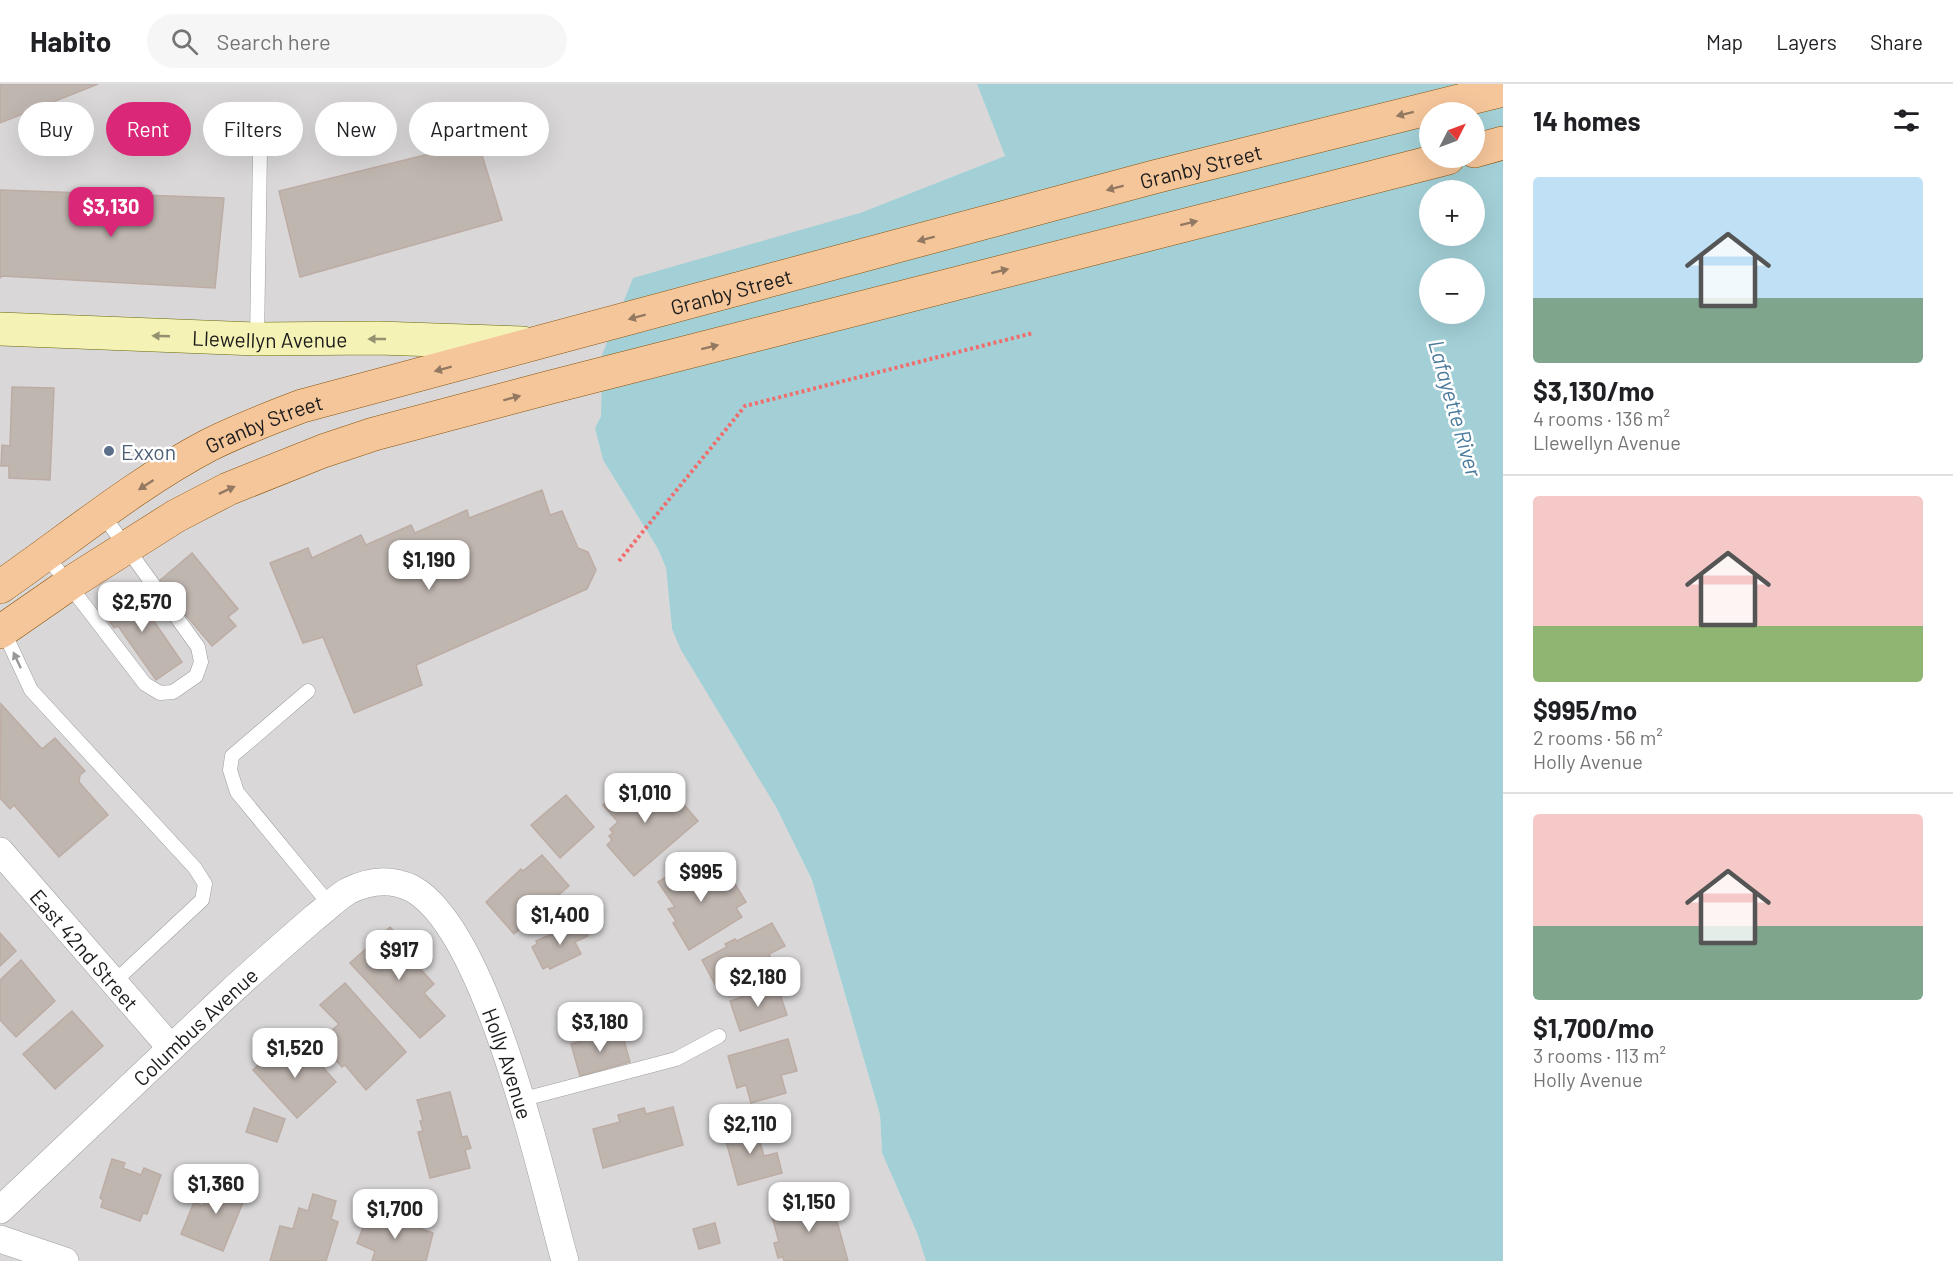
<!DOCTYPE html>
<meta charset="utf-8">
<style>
body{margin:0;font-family:Barlow,sans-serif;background:#f6f6f6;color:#202124;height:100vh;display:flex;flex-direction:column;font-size:22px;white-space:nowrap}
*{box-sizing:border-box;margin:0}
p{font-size:20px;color:#757577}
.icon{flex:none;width:33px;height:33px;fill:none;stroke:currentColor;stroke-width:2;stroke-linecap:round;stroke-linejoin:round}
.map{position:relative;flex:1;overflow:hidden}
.side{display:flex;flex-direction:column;background:#fff;width:450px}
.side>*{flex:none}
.guide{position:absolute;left:18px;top:18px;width:570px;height:54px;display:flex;gap:12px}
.needle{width:39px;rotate:48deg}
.tools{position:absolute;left:1419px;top:18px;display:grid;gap:12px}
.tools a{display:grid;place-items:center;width:66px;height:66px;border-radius:50%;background:#fff;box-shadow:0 6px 24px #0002;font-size:30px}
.price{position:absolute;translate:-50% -51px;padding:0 14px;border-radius:12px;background:#fff;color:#222;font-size:20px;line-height:39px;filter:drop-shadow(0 2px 3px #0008)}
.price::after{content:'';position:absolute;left:50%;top:36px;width:18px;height:14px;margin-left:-9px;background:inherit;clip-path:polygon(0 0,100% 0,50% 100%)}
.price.current{background:#db2777;color:#fff}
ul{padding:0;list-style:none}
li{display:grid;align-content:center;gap:12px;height:318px;padding:0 30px}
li+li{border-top:2px solid #e0e0e0}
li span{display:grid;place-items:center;height:186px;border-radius:6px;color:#555}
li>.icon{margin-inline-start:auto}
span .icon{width:108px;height:108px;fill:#fffc;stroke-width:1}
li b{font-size:26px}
h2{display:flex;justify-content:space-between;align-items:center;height:72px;padding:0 30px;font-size:26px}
.tag{padding:0 21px;border-radius:27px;background:#fff;box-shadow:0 6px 24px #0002;font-size:21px;line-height:54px}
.tag.current{background:#db2777;color:#fff}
header{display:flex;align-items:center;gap:36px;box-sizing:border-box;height:84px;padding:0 30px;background:#fff;border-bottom:2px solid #e0e0e0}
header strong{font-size:28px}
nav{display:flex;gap:33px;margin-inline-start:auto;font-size:21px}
.search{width:420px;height:54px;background:#f6f6f6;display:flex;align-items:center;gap:15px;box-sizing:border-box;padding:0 21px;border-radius:33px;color:#757577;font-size:22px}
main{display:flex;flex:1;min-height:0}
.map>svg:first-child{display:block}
</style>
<header>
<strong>Habito</strong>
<div class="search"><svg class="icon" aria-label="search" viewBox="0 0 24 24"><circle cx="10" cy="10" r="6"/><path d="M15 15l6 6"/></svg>Search here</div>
<nav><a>Map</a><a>Layers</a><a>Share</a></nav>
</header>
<main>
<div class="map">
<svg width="1503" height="1177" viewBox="0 0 1503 1177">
<rect width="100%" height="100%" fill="#ece7e0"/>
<!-- residential -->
<path fill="#d9d7d8" d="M0,0H977L1005,72L860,129L602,271L601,332L595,344L603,376L658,465L666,484L672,545L776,723L812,796L880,1031L882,1069L917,1149L926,1177H0Z"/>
<!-- water -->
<path fill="#a3d0d7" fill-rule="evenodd" d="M977,0H1503V1177H926L917,1149L882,1069L880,1031L812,796L776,723L681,566L672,545L666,484L658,465L603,376L595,344L601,332L602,271L633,194L860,129L1005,72ZM1430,28H1474V74H1430ZM1430,106H1474V152H1430ZM1430,184H1474V230H1430Z"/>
<!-- building -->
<g fill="#c0b6b0" stroke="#bcaca4" stroke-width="1.5">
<path d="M0,0H98L0,39Z"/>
<path d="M478,58L502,136L300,193L279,107Z"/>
<path d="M0,106L224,114L215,204L2,192L0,194Z"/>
<path d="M12,303L54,304L50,396L9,394V382H1L2,361L10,362Z"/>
<path d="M542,406L550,431L562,427L578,464L588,468L596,486L587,505L416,581L422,601L354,629L323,553L303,559L270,479L308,464L312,474L361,451L366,461L411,441L415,449L467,426L469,434Z"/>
<path d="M192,469L238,525L228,533L236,542L212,562L158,498Z"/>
<path d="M131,504L182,578L156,596L118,542L114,544L101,525Z"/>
<path d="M1,620L42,665L55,654L85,687L80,691L79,698L108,731L59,773L14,721L10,725L0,714Z"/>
<path d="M634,693L653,715L668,702L698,737L634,792L607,761L612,756L609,752L613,749L610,745L618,738L603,721Z"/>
<path d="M566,711L594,743L560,774L531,741Z"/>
<path d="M542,771L569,802L514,850L486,818L521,785L523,787Z"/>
<path d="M696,774L706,789L710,786L715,794L711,798L717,794L722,801L732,795L746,818L736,824L742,833L689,866L673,839L676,837L668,825L675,823L658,798Z"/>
<path d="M580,838L588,852L575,858L581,870L550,885L548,882L543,885L532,863L537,860L536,857Z"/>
<path d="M772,839L785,862L769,870L773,879L719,908L702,876L727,863L725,860L735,855L737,857Z"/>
<path d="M390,843L418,874L414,878L434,900L424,909L445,932L420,954L350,879Z"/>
<path d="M0,849L16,867L0,882Z"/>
<path d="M21,876L55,917L16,953L0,936V896Z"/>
<path d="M345,899L406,968L366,1006L345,981L342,983L319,958L339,940L320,921Z"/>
<path d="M777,901L787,931L740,947L730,917Z"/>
<path d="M72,927L103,962L55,1005L23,970Z"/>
<path d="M621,946L630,978L580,992L571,960Z"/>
<path d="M788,955L797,987L781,991L786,1009L751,1019L746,1001L737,1004L728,972Z"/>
<path d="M301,959L336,998L297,1034L253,986L273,968L282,976Z"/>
<path d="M450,1008L462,1053L467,1052L471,1064L465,1066L470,1084L430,1094L418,1048L423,1047L420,1037L423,1036L417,1016Z"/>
<path d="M673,1023L683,1061L603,1084L593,1045L620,1038L618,1031L644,1024L646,1030Z"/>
<path d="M254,1024L285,1035L277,1058L246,1048Z"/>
<path d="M754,1038L764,1072L777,1069L782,1089L738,1101L723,1046Z"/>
<path d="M112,1075L125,1079L123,1084L141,1091L144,1084L161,1091L147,1130L143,1129L140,1137L101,1123L103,1116L100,1114Z"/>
<path d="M230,1089L246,1095L239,1114L244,1116L223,1167L181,1150L194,1118L203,1122L210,1104L222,1109Z"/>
<path d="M313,1110L336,1117L331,1135L338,1138L326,1177H270L280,1142L293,1145L299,1124L308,1127Z"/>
<path d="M830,1112L848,1177H784L783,1173L778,1174L774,1159L779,1158L771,1129Z"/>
<path d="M374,1128L433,1149L426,1177H372L375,1167L357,1159L366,1136L371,1137Z"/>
<path d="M715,1139L720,1159L699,1165L693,1145Z"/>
</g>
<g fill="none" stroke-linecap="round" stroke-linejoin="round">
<!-- lane casing -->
<g stroke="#9f9f9f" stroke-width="15">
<g id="lane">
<path d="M257,255L260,66"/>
<path d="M46,471L145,600L160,609L173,608L196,592L201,578L198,563L103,431"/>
<path d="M3,546L31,606L195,784L205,800L202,816L113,899"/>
<path d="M308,607L232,672L230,686L237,708L330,821"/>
<path d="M520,1016L676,975L719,952"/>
</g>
</g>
<!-- street casing -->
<g stroke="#9f9f9f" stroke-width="28">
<g id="street">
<path id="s1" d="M0,767L171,964"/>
<path id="s2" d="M0,1126C75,1055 150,984 225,913C254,886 284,860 314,834C325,826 336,814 348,807C368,797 390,794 411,804C487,843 542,1094 565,1177"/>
<path d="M0,1155L65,1177"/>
</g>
</g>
<!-- secondary casing -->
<g stroke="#67690b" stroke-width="34">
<g id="secondary">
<path id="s3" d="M0,245L257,255L378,254L523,259"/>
</g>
</g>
<!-- primary casing -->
<g stroke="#895208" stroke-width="34">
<g id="primary">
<path d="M1474,67L1503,59"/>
<path id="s4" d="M0,503C68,456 135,400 209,361C239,346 270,334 302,322L1154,93L1503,6"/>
<path d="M0,548L75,496L176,432L228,405L323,367L374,350L551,303L1448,74"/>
</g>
</g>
<!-- path -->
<path stroke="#f16d6c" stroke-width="4" stroke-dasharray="3 3" stroke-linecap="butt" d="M619,477L745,322L1033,249"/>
<!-- lane -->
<use href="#lane" stroke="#fff" stroke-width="14"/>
<!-- street -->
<use href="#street" stroke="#fff" stroke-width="27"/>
<!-- secondary -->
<use href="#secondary" stroke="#f5f2b5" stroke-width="33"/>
<!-- primary -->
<use href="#primary" stroke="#f6c69b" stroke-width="33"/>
</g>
<!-- one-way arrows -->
<defs><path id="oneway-solid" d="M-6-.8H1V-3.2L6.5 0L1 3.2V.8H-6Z" transform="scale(1.5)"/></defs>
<g fill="#937961">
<use href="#oneway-solid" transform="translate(1405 30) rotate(166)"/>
<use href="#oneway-solid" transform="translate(1115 104) rotate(165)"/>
<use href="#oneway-solid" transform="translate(1189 139) rotate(-14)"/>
<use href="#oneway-solid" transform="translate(926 155) rotate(165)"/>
<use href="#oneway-solid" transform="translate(1000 187) rotate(-14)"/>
<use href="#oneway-solid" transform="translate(637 233) rotate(165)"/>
<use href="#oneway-solid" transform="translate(710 263) rotate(-14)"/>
<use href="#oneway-solid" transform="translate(443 285) rotate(165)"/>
<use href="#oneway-solid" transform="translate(512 314) rotate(-15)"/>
<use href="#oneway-solid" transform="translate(146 401) rotate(147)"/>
<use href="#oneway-solid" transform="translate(227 406) rotate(-25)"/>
</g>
<g fill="#939170">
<use href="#oneway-solid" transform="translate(161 252) rotate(-178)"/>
<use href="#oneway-solid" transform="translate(377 255) rotate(-180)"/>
</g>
<use fill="#989898" href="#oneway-solid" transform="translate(17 576) rotate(-115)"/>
<!-- markers -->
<circle fill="#5c6f8a" stroke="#fff" stroke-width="2" cx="109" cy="367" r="6"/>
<g text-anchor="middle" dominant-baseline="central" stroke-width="5" stroke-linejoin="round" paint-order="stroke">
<!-- street labels -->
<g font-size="21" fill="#1b1b1b" stroke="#fff">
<text stroke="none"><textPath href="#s4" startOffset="1284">Granby Street</textPath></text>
<text stroke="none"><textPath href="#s4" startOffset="798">Granby Street</textPath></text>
<text stroke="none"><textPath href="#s3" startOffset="270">Llewellyn Avenue</textPath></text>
<text stroke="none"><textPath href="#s4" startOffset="312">Granby Street</textPath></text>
<text stroke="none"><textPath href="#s1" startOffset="130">East 42nd Street</textPath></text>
<text stroke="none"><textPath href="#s2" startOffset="268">Columbus Avenue</textPath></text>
<text stroke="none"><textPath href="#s2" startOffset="742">Holly Avenue</textPath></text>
</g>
<!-- service labels -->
<g font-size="21" fill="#4e5e75" stroke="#fff" text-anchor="start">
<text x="121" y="367">Exxon</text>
</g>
<!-- water labels -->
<g font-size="22" font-style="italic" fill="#4b7b9c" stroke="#fff">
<text transform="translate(1456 324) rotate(74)">Lafayette River</text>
</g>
</g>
</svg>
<div class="tools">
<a><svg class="needle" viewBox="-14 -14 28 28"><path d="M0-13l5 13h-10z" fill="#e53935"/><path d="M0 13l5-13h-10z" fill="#757577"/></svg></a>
<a>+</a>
<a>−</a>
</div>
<b class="price current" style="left:111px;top:154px">$3,130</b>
<b class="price" style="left:429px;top:507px">$1,190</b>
<b class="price" style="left:142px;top:549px">$2,570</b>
<b class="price" style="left:645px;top:740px">$1,010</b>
<b class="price" style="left:701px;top:819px">$995</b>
<b class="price" style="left:560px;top:862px">$1,400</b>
<b class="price" style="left:399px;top:897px">$917</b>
<b class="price" style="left:758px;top:924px">$2,180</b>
<b class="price" style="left:600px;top:969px">$3,180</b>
<b class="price" style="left:295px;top:995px">$1,520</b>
<b class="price" style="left:750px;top:1071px">$2,110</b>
<b class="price" style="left:216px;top:1131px">$1,360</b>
<b class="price" style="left:809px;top:1149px">$1,150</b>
<b class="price" style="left:395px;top:1156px">$1,700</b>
<div class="guide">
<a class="tag">Buy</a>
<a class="tag current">Rent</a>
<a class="tag">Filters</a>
<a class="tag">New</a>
<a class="tag">Apartment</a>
</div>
</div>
<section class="side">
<h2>14 homes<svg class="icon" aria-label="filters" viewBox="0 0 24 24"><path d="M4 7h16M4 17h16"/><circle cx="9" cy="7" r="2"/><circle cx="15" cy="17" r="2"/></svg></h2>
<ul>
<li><span style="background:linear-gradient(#bfe0f5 65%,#7fa58c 0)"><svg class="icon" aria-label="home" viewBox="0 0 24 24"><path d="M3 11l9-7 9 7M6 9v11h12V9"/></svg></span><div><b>$3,130/mo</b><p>4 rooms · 136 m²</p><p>Llewellyn Avenue</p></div></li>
<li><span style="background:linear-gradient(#f6c9c9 70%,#8fb573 0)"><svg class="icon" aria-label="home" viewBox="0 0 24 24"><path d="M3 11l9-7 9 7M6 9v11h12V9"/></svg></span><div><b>$995/mo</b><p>2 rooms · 56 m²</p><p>Holly Avenue</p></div></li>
<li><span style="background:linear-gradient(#f6c9c9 60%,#7fa58c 0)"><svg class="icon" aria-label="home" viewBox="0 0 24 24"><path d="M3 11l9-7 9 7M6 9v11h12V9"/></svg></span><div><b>$1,700/mo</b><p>3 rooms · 113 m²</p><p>Holly Avenue</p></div></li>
</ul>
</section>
</main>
